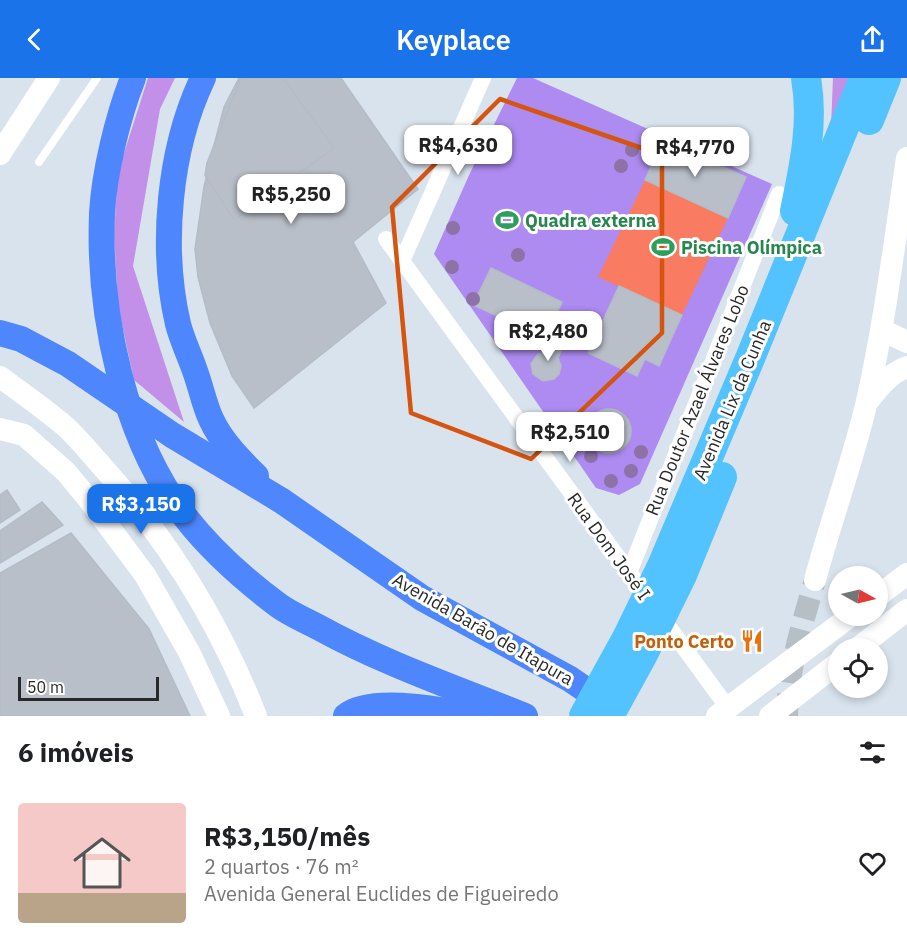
<!DOCTYPE html>
<html lang="pt">
<meta charset="utf-8">
<style>
body{margin:0;font-family:"IBM Plex Sans",sans-serif;background:#f6f6f6;color:#202124;height:100vh;display:flex;flex-direction:column;font-size:22px;white-space:nowrap}
*{box-sizing:border-box;margin:0}
p{font-size:20px;color:#757577}
.icon{flex:none;width:33px;height:33px;fill:none;stroke:currentColor;stroke-width:2;stroke-linecap:round;stroke-linejoin:round}
.map{position:relative;height:638px;overflow:hidden}
.side{display:flex;flex-direction:column;background:#fff;flex:1}
.side>*{flex:none}
.needle{width:39px;rotate:98deg}
.controls{position:absolute;left:828px;top:488px;display:grid;gap:12px}
.controls a{display:grid;place-items:center;width:60px;height:60px;border-radius:50%;background:#fff;box-shadow:0 3px 9px #0003;font-size:30px}
.scale{position:absolute;left:18px;bottom:15px;width:141px;box-sizing:border-box;padding-left:6px;border:3px solid #292929;border-top:0;font-size:16px;line-height:21px;white-space:nowrap;color:#292929;-webkit-text-stroke:4px #fff;paint-order:stroke}
.price{position:absolute;translate:-50% -51px;padding:0 14px;border-radius:12px;background:#fff;color:#222;font-size:20px;line-height:39px;filter:drop-shadow(0 2px 3px #0008)}
.price::after{content:'';position:absolute;left:50%;top:36px;width:18px;height:14px;margin-left:-9px;background:inherit;clip-path:polygon(0 0,100% 0,50% 100%)}
.price.on{background:#1a73e8;color:#fff}
ul{padding:0;list-style:none}
li{display:flex;align-items:center;gap:18px;height:150px;padding:0 18px}
li+li{border-top:2px solid #e0e0e0}
li span{display:grid;place-items:center;flex:none;width:168px;height:120px;border-radius:6px;color:#555}
li>.icon{margin-inline-start:auto}
span .icon{width:72px;height:72px;fill:#fffc;stroke-width:1}
li b{font-size:26px}
h2{display:flex;justify-content:space-between;align-items:center;height:72px;padding:0 18px;font-size:26px}
header{display:flex;justify-content:space-between;align-items:center;height:78px;padding:0 18px;background:#1a73e8;color:#fff;font-size:27px;font-weight:600}
.map>svg:first-child{display:block}
</style>
<header><svg class="icon" aria-label="back" viewBox="0 0 24 24"><path d="M15 5l-7 7 7 7"/></svg>Keyplace<svg class="icon" aria-label="share" viewBox="0 0 24 24"><path d="M12 15V3M7 8l5-5 5 5M5 13v7h14v-7"/></svg></header>
<div class="map">
<svg width="907" height="638" viewBox="0 0 907 638">
<rect width="100%" height="100%" fill="#d9e3ed"/>
<!-- green -->
<g fill="#c390e9">
<path d="M148,0H175L160,31L133,188L184,344L134,302L118,228L114,156L118,94Z"/>
<path d="M833,0H851L831,48Z"/>
</g>
<!-- pitch -->
<path fill="#ad8bf1" d="M517,0H533L772,106L640,406L619,417L596,410L434,176L470,95Z"/>
<!-- water -->
<path fill="#f97c62" d="M645,102L728,140L682,237L598,199Z"/>
<!-- building -->
<g fill="#b9bfc8" stroke="#b3bcc8" stroke-width="1.5">
<path d="M239,0H341L418,111L353,164L386,225L254,330L232,298L210,245L198,199L195,171L204,109L211,79L224,29Z"/>
<path d="M241,0H283L334,70L234,142L205,97L207,85Z"/>
<path d="M663,61L746,99L728,140L645,102Z"/>
<path d="M297,101L316,130L295,144L275,116Z"/>
<path d="M491,190L562,224L545,260L473,227Z"/>
<path d="M619,208L682,237L659,288L645,281L637,298L588,275Z"/>
<path d="M550,261L564,267L558,280L561,288L559,296L554,301L543,303L533,296L531,286L538,276L546,274Z"/>
<circle cx="609" cy="353" r="22"/>
<path d="M7,412L20,432L0,445V417Z"/>
<path d="M42,424L63,447L0,485V453Z"/>
<path d="M71,455L149,551L190,638H0V495Z"/>
</g>
<g fill="none" stroke-linecap="round" stroke-linejoin="round">
<!-- secondary-tunnel -->
<path stroke="#b6bec6" stroke-width="22" stroke-dasharray="22 11" stroke-linecap="butt" d="M787,638C788,590 802,547 815,502"/>
<!-- lane -->
<path stroke="#fff" stroke-width="8" d="M39,84L97,0"/>
<!-- street -->
<g stroke="#fff" stroke-width="16">
<path d="M386,161L728,630"/>
<path d="M402,183L483,0"/>
<path d="M629,495L779,116"/>
</g>
<!-- secondary -->
<g stroke="#fff" stroke-width="22">
<path d="M0,76L49,0"/>
<path d="M882,252L907,264"/>
<path d="M0,299C22,315 45,331 66,349C78,360 89,374 100,386C166,459 220,546 256,638"/>
<path d="M869,322C880,308 890,295 907,289"/>
<path d="M0,351L24,357L66,394L89,422L145,497L189,574L219,638"/>
<path d="M815,502C831,442 853,383 867,323C885,243 895,161 907,80"/>
<path d="M878,518L907,496"/>
<path d="M858,570L907,532"/>
<path d="M717,638L852,537"/>
<path d="M770,638L838,585"/>
</g>
<!-- primary -->
<g stroke="#4e86fd" stroke-width="26">
<path d="M133,0C118,38 104,95 102,136C98,235 124,362 186,440C211,472 246,503 278,527C290,536 305,542 318,549C383,585 456,610 525,638"/>
<path d="M203,0C169,71 160,169 178,246C182,262 190,278 195,293C201,309 204,326 211,341C221,363 239,381 256,398"/>
<path d="M0,255L21,261L68,286L172,357L282,423L422,520L570,601L611,629"/>
<path d="M346,638C371,617 446,633 476,638"/>
</g>
<!-- highway -->
<g stroke="#52c3ff" stroke-width="30">
<path d="M869,42L886,0"/>
<path d="M795,133C804,89 814,45 806,0"/>
<path d="M584,638L627,560L662,488L751,278L864,0"/>
<path d="M609,638L642,578L682,497L722,399"/>
</g>
</g>
<!-- trees -->
<g fill="#8e71a6">
<circle cx="632" cy="72" r="7"/>
<circle cx="621" cy="88" r="7"/>
<circle cx="453" cy="150" r="7"/>
<circle cx="518" cy="177" r="7"/>
<circle cx="452" cy="189" r="7"/>
<circle cx="473" cy="221" r="7"/>
<circle cx="522" cy="265" r="7"/>
<circle cx="641" cy="374" r="7"/>
<circle cx="591" cy="378" r="7"/>
<circle cx="631" cy="393" r="7"/>
<circle cx="611" cy="403" r="7"/>
</g>
<!-- marked area -->
<path fill="none" stroke="#d5540f" stroke-width="4.5" stroke-linejoin="round" d="M500,21L662,77V255L531,381L411,335L392,129Z"/>
<!-- icons -->
<defs>
<g id="stadium-bare" transform="scale(1.8)"><path d="M0-5a6.5 5 0 1 0 0 10a6.5 5 0 1 0 0-10ZM-3.5-1.8h7v3.6h-7Z" fill="#2e9e5b" stroke="#fff" stroke-width="2.5" paint-order="stroke"/></g>
<g id="restaurant-bare" transform="scale(1.8)"><path d="M-5-6h1v4h1v-4h1v4h1v-4h1v5L-1.5 .5V6h-2V.5L-5-1ZM5-6V6H3V1.5H1.5Q1.5-4 5-6Z" fill="#e8710a" stroke="#fff" stroke-width="2.5" paint-order="stroke"/></g>
</defs>
<g fill-rule="evenodd">
<use href="#stadium-bare" x="507" y="142"/>
<use href="#stadium-bare" x="663" y="169"/>
<use href="#restaurant-bare" x="752" y="563"/>
</g>
<g text-anchor="middle" dominant-baseline="central" stroke-width="6" stroke-linejoin="round" paint-order="stroke">
<!-- leisure labels -->
<g font-size="18" font-weight="bold" fill="#27864d" stroke="#fff" text-anchor="start">
<text x="525" y="142">Quadra externa</text>
<text x="681" y="169">Piscina Olímpica</text>
</g>
<!-- street labels -->
<g font-size="18" fill="#292929" stroke="#fff">
<text transform="translate(697 322) rotate(-68)">Rua Doutor Azael Álvares Lobo</text>
<text transform="translate(732 322) rotate(-67)">Avenida Lix da Cunha</text>
<text transform="translate(609 468) rotate(54)">Rua Dom José I</text>
<text transform="translate(483 551) rotate(30)">Avenida Barão de Itapura</text>
</g>
<!-- food labels -->
<g font-size="18" font-weight="bold" fill="#c56008" stroke="#fff" text-anchor="end">
<text x="734" y="563">Ponto Certo</text>
</g>
</g>
</svg>
<div class="controls">
<a><svg class="needle" viewBox="-14 -14 28 28"><path d="M0-13l5 13h-10z" fill="#e53935"/><path d="M0 13l5-13h-10z" fill="#757577"/></svg></a>
<a><svg class="icon" aria-label="locate" viewBox="0 0 24 24"><circle cx="12" cy="12" r="6"/><path d="M12 2v4M12 18v4M2 12h4M18 12h4"/></svg></a>
</div>
<div class="scale">50 m</div>
<b class="price" style="left:458px;top:98px">R$4,630</b>
<b class="price" style="left:695px;top:100px">R$4,770</b>
<b class="price" style="left:291px;top:147px">R$5,250</b>
<b class="price" style="left:548px;top:284px">R$2,480</b>
<b class="price" style="left:570px;top:385px">R$2,510</b>
<b class="price on" style="left:141px;top:457px">R$3,150</b>
</div>
<section class="side">
<h2>6 imóveis<svg class="icon" aria-label="filters" viewBox="0 0 24 24"><path d="M4 7h16M4 17h16"/><circle cx="9" cy="7" r="2"/><circle cx="15" cy="17" r="2"/></svg></h2>
<ul>
<li><span style="background:linear-gradient(#f6c9c9 75%,#b9a48a 0)"><svg class="icon" aria-label="home" viewBox="0 0 24 24"><path d="M3 11l9-7 9 7M6 9v11h12V9"/></svg></span><div><b>R$3,150/mês</b><p>2 quartos · 76 m²</p><p>Avenida General Euclides de Figueiredo</p></div><svg class="icon" aria-label="heart" viewBox="0 0 24 24"><path d="M12 20l-8-8c-3-5 5-10 8-4 3-6 11-1 8 4z"/></svg></li>
</ul>
</section>
